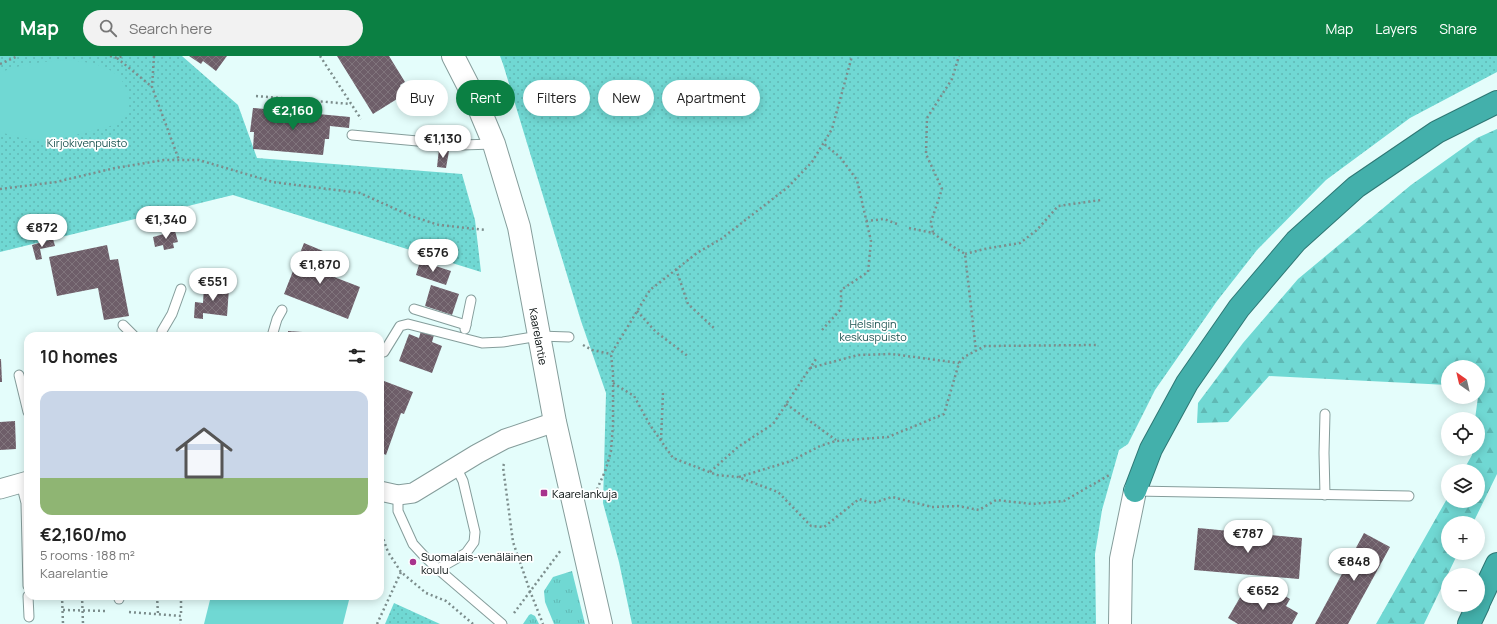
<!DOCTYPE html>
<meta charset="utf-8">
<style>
body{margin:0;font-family:Manrope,sans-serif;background:#f2f2f2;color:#222;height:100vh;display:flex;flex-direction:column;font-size:15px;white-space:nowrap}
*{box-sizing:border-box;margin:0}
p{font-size:13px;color:#767676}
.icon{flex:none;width:22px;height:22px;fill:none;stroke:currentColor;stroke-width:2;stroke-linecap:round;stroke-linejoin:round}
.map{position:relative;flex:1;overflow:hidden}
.panel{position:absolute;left:24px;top:276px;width:360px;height:268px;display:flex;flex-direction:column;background:#fff;border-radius:12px;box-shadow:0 2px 10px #0003}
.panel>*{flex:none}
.top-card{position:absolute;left:396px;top:24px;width:380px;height:36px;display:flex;gap:8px}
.needle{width:26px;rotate:326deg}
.fabs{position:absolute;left:1441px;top:304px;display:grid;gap:8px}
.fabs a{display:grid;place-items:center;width:44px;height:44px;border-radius:50%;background:#fff;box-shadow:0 2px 10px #0003;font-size:20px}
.price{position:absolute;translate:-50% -34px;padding:0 9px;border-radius:14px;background:#fff;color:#222;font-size:13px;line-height:26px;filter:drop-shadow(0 1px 2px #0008)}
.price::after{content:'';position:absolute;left:50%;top:24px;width:12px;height:9px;margin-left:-6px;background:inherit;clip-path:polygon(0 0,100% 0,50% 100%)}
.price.active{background:#0b8043;color:#fff}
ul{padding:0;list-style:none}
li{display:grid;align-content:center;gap:8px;height:212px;padding:0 16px}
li+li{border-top:1px solid #e0e0e0}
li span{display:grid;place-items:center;height:124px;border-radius:12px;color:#555}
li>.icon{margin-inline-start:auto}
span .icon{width:72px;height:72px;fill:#fffc;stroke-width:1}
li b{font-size:17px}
h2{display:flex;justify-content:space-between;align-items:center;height:48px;padding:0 16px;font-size:17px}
.pill{padding:0 14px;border-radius:18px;background:#fff;box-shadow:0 2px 10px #0003;font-size:14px;line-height:36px}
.pill.active{background:#0b8043;color:#fff}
header{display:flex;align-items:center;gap:24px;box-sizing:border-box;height:56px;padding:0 20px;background:#0b8043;color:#fff}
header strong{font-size:19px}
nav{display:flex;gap:22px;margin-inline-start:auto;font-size:14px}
.search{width:280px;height:36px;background:#f2f2f2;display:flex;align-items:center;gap:10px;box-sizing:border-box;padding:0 14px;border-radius:22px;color:#767676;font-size:15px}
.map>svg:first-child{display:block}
</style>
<header>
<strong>Map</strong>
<div class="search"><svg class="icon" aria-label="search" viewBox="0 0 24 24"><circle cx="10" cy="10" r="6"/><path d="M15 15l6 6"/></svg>Search here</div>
<nav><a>Map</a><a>Layers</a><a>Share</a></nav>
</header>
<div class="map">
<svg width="1497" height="568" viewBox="0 0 1497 568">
<defs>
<pattern id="grass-tufts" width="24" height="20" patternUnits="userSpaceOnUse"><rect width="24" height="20" fill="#70d8d3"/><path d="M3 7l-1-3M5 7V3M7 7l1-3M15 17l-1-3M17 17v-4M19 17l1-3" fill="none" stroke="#60b8b4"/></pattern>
<pattern id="forest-firs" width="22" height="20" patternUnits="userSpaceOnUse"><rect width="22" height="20" fill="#70d8d3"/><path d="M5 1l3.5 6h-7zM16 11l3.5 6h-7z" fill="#60b8b4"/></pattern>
<pattern id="park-dots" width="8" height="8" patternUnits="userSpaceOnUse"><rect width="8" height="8" fill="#70d8d3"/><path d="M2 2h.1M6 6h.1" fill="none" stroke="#60b8b4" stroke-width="1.8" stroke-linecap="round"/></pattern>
<pattern id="building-cross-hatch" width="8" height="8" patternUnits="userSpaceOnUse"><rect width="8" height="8" fill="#6e5e69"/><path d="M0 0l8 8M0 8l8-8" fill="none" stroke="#80747c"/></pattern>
</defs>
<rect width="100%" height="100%" fill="#e4fdfb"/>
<!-- grass -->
<g fill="url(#grass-tufts)">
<path d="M572,515L585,568H554L545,546L544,535L553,521Z"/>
<path d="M531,558L535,560L539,568H523L529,559Z"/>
</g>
<!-- forest -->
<path fill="url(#forest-firs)" d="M1497,73V418L1473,467H1448V497H1458L1424,568H1376L1448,441V445H1478V415H1463L1472,399V393H1478V363H1475L1478,341V311H1448V329L1269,320L1228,366L1197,367L1198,347L1243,287L1298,223L1411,129L1477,82Z"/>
<!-- park -->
<g fill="url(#park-dots)">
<path d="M0,0H182L238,49L257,102L462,118L475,164L481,216L233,139L0,196Z"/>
<path d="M500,0H1497V16L1410,62L1326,124L1257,194L1217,245L1155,334L1128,388L1119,394L1102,454L1095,498L1096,568H632L619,506L603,447L606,337L581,265L503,8Z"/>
<path d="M394,547L440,568H385Z"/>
</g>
<!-- pitch -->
<g fill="#70d8d3">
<path d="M64,4C100,6 133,13 129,58L118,68L52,85L21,82L0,76V17C17,8 44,6 64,4Z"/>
<path d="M211,540H350L343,568H204Z"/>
</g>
<!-- building -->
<g fill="url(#building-cross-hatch)">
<path d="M189,0H227L216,15L203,5L201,8Z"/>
<path d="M337,0H389L405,26L400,29L405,38L373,58Z"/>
<path d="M426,37L431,46L414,57L408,48Z"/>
<path d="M253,52L350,61L349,72L330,70L329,83H325L323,99L253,93L254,76H250Z"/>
<path d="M439,93L449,95L446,112L437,111Z"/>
<path d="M175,175L178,186L173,187L174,192L164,194L163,189L155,191L153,181Z"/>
<path d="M53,183L55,190L40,193L42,203L36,204L32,189Z"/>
<path d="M304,187L323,195L316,214L360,231L348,263L284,238Z"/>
<path d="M107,189L110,204L118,203L129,260L104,264L98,232L57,240L49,201Z"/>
<path d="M420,205L451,215L446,229L416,219Z"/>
<path d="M431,229L459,238L452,259L425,250Z"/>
<path d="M204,230L229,232L227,260L203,257V263L194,262L195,246L203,247Z"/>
<path d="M288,275L317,277V280H288Z"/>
<path d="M421,275L434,279L432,286L442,290L432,317L399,305L409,278L419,282Z"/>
<path d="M0,303H1L2,326H0Z"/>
<path d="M384,325L413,336L404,358L401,357L386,399L380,396V335Z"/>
<path d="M15,365L16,393L0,394V366Z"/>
<path d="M1198,472L1302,482L1299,523L1194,514Z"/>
<path d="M1364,477L1390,491L1348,568H1315Z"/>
<path d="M1276,535L1290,543L1286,550L1298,557L1292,568H1238L1228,562L1242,538L1254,544L1258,537L1271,544Z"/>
</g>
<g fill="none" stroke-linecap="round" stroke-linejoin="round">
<!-- lane casing -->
<g stroke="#859d9b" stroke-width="11">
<g id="lane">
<path d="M352,79L461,89L494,88"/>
<path d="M414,253L466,269"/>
<path d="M123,269L134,280"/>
<path d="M465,273L471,244"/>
<path d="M162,280V275L172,258L181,233"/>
<path d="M272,280L277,263L282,254"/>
<path d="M384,296L400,270L408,268L482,287L503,286L539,280L569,281"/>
<path d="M19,319L28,356"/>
<path d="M1325,358L1324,397L1325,439"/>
<path d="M21,427L26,447L28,530"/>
<path d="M1135,435L1409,440"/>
<path d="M398,439V455L413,488L425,501L438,513L466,497L474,486L475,476L463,425L456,411"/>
<path d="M438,513L502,568"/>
<path d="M28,540L29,561"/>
<path d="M119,540V543"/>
</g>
</g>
<!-- street casing -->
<g stroke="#859d9b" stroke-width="21">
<g id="street">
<path d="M0,433L28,425"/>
<path d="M380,435L398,439L413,437L477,398L505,383L555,366"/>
</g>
</g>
<!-- secondary casing -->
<g stroke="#859d9b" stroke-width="24">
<g id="secondary">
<path id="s1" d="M453,0L476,45L494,88L519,171L555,366L601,568"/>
<path d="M1120,568L1121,503L1135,435"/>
</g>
</g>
<!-- highway casing -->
<g stroke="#2e7774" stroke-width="24">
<g id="highway">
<path d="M1135,435L1151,393L1187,327L1239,252L1296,185L1356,131L1437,76L1497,46"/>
<path d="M1478,548L1497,508"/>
<path d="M1469,568L1478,549"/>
</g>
</g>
<!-- path -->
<g stroke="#7c8d8c" stroke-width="2.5" stroke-dasharray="2 3" stroke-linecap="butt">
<path d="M110,0L117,2L123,0"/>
<path d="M154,0L152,31L179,104"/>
<path d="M320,0L361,63"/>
<path d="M117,2L151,30"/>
<path d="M0,8L18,0"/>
<path d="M256,40L351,48"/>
<path d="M0,133L56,126L115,112L164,104H199L273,126L360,137L411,160L439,169L486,174"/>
<path d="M866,165L884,163L897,168"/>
<path d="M909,172L933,177L931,166L942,133L926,98L927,62L952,23L959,0"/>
<path d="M933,177L941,183L965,198L976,295"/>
<path d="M965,198L984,193L1020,187L1037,174L1058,150L1101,144"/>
<path d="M676,213L688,248L715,273"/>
<path d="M637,255L656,276L689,301"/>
<path d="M822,274L841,253V234L868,216L871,185L857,124L840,101L823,87"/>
<path d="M583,289L592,294L611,298"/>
<path d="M810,312L858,299L892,298L959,307"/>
<path d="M613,327L634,340L650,369L673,402L717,419L738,421L778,436L811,470L824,471L859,443L873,447L892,441L932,451L958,450L979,454L996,444L1032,448L1064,445L1111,418"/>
<path d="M786,348L836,384"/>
<path d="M661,384L663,337"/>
<path d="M504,408L503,411L513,486L530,535L543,568"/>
<path d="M710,416L738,391L773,368L816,303"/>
<path d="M739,421L791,405L820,390L836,385L888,381L944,358L959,307L964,301L985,290L1096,289"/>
<path d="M595,438L606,413L611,395L613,369V317L611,298L650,234L697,197L721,183L788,131L812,106L832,73L852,0"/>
<path d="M380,474L388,496L401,516L426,537L446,545L473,568"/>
<path d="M62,540L63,568"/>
<path d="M82,540L83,568"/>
<path d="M157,540L158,558"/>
<path d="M181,540V560"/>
<path d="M63,554L108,555"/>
<path d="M129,556L181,560L180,568"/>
<path d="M514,557L561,494"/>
<path d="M377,568L401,516"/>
</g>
<!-- lane -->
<use href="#lane" stroke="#fff" stroke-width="9"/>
<!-- street -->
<use href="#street" stroke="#fff" stroke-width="19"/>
<!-- secondary -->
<use href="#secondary" stroke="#fff" stroke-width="22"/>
<!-- highway -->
<use href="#highway" stroke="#43b0ab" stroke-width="22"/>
</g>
<!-- markers -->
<g fill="#a7338d" stroke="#fff" stroke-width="1.5">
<rect x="540" y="433" width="8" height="8" rx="2"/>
<circle cx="413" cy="506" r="4"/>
</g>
<g text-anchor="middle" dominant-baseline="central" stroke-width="3.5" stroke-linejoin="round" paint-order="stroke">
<!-- park labels -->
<g font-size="11" fill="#1a5350" stroke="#fff">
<text x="87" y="86">Kirjokivenpuisto</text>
<text x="873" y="267">Helsingin<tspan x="873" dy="13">keskuspuisto</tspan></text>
</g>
<!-- street labels -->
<g font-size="11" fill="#060e0e" stroke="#fff">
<text stroke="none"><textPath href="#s1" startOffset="295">Kaarelantie</textPath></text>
</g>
<!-- poi labels -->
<g font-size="11" fill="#060e0e" stroke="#fff" text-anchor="start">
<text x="552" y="437">Kaarelankuja</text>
<text x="421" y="500">Suomalais-venäläinen<tspan x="421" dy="13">koulu</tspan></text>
</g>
</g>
</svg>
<div class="fabs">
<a><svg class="needle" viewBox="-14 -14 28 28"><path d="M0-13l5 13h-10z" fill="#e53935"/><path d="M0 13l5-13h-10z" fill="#767676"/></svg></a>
<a><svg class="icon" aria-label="locate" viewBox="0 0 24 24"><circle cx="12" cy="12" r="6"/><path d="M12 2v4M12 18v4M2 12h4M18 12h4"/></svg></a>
<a><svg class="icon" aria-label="layers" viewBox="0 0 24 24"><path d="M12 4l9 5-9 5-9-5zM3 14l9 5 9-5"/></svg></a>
<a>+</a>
<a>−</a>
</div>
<b class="price active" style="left:293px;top:75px">€2,160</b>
<b class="price" style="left:443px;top:103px">€1,130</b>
<b class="price" style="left:166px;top:184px">€1,340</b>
<b class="price" style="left:42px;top:192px">€872</b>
<b class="price" style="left:433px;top:217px">€576</b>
<b class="price" style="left:320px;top:229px">€1,870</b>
<b class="price" style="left:213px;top:246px">€551</b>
<b class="price" style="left:1248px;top:498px">€787</b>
<b class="price" style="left:1354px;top:526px">€848</b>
<b class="price" style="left:1263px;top:555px">€652</b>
<div class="top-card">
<a class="pill">Buy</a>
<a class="pill active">Rent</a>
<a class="pill">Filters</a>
<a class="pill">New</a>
<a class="pill">Apartment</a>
</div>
<section class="panel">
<h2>10 homes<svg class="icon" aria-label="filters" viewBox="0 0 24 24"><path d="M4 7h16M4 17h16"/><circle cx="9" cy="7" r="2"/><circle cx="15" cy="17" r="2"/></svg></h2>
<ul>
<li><span style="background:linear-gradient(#c9d6e8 70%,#8fb573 0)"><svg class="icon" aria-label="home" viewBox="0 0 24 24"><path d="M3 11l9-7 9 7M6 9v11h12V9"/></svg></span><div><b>€2,160/mo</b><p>5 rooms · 188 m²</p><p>Kaarelantie</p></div></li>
</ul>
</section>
</div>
